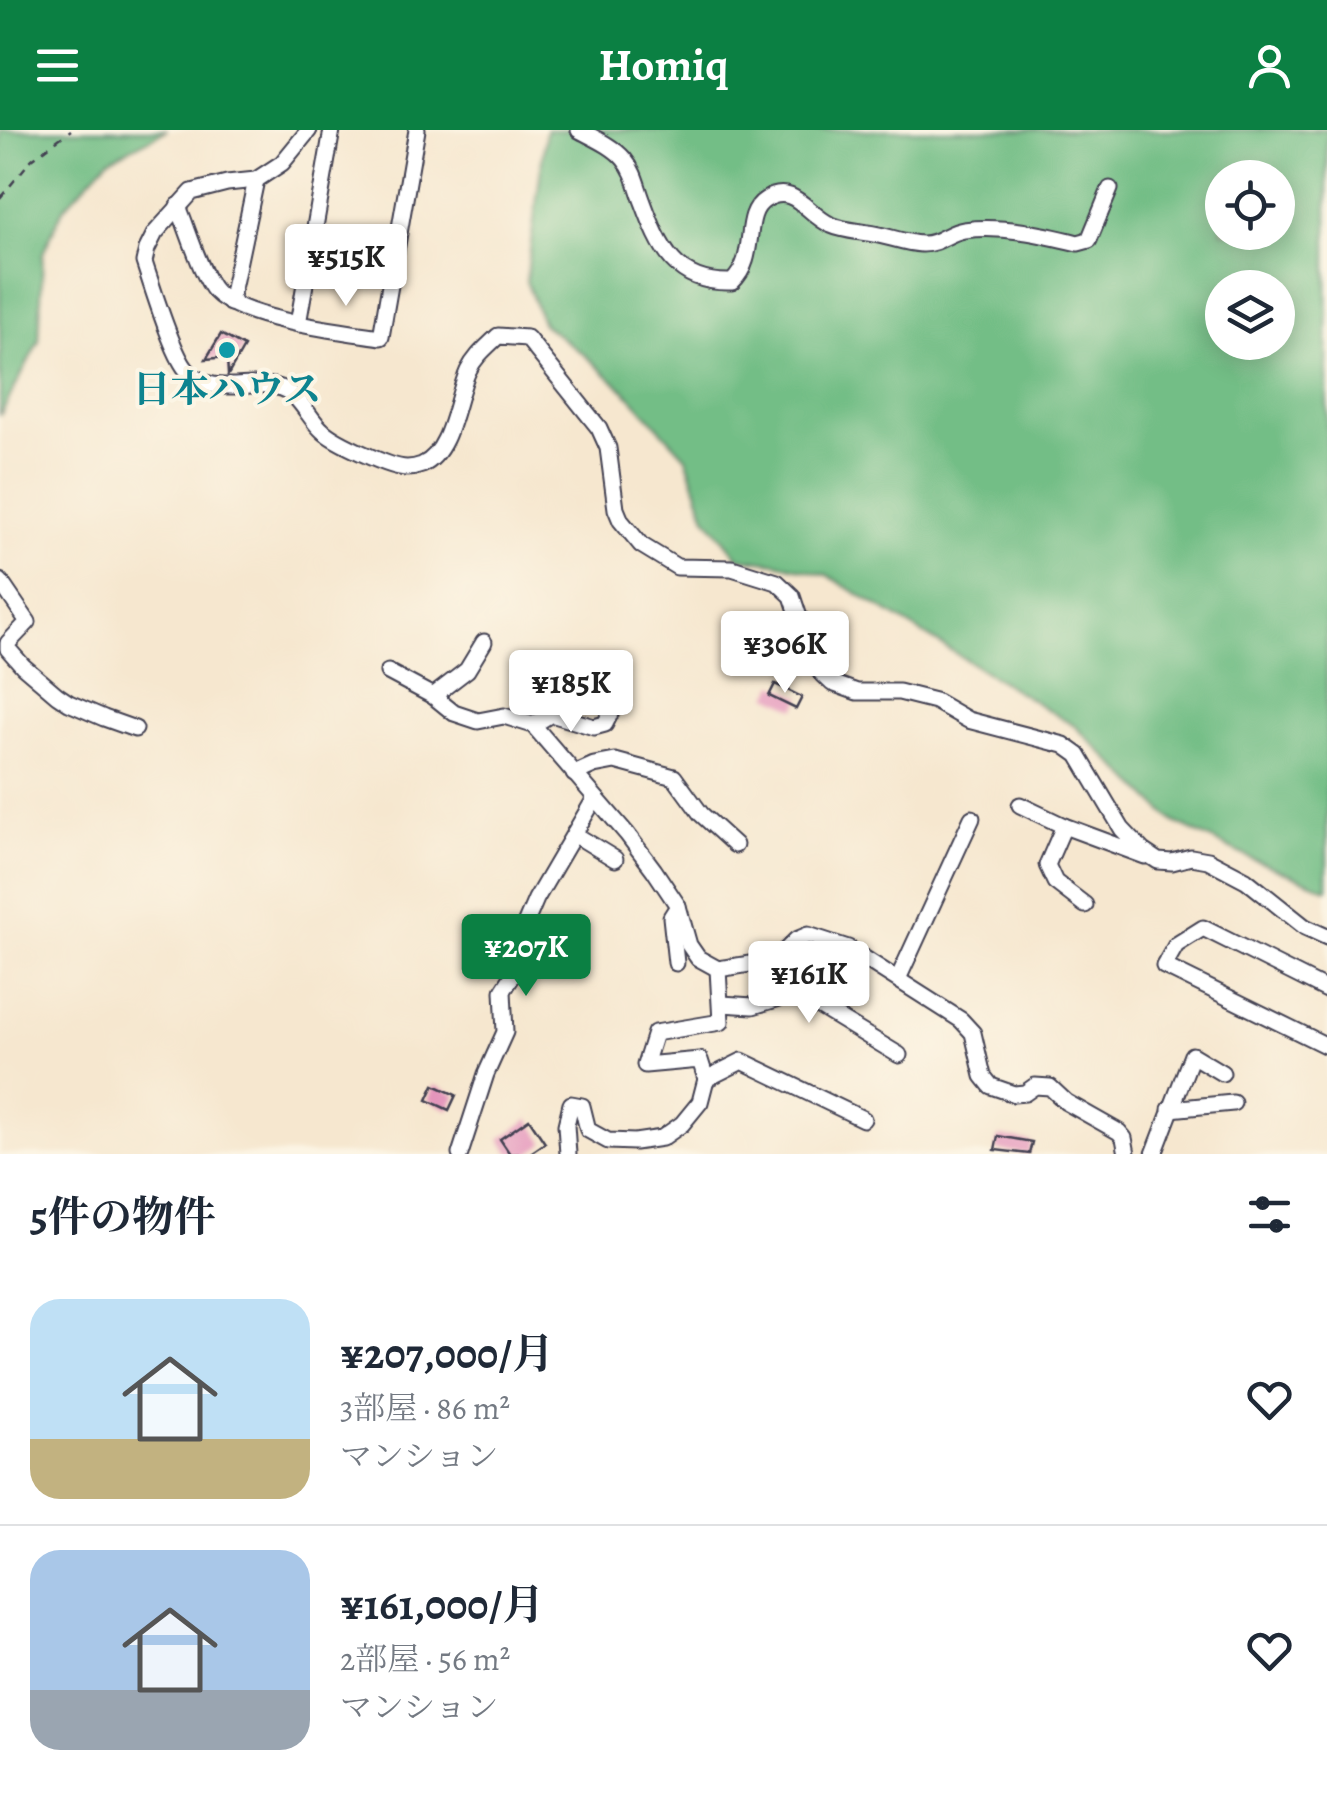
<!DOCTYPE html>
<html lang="ja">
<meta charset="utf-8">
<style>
body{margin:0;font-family:Alegreya,"Noto Serif JP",serif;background:#f2f2f3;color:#1f2937;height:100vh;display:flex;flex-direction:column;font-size:38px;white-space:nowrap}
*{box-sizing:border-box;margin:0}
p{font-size:32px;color:#747a83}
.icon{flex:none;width:55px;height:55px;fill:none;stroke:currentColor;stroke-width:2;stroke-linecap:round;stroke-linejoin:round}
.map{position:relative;height:1024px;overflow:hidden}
.panel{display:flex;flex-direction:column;background:#fff;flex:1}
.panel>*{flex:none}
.controls{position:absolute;left:1205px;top:30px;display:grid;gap:20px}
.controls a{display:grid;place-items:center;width:90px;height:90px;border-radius:50%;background:#fff;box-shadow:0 5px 25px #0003;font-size:50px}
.price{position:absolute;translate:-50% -85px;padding:0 22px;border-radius:10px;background:#fff;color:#222;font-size:32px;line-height:65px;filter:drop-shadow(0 2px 5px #0008)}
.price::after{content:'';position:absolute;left:50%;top:60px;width:30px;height:22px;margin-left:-15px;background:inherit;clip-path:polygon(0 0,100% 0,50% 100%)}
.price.current{background:#0b8043;color:#fff}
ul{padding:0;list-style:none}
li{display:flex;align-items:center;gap:30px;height:250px;padding:0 30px}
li+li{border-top:2px solid #e0e1e3}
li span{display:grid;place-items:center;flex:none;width:280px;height:200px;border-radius:30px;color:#555}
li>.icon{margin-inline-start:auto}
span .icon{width:120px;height:120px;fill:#fffc;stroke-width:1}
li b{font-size:42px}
h2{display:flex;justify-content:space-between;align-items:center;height:120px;padding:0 30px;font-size:42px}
header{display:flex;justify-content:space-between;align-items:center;height:130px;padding:0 30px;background:#0b8043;color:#fff;font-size:45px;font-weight:700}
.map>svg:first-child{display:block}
</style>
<header><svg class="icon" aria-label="menu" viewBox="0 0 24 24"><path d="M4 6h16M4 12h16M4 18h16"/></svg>Homiq<svg class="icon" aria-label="person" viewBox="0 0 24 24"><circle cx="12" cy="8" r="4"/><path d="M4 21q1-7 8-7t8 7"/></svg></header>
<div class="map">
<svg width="1327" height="1024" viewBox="0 0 1327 1024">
<rect width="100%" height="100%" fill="#fcf5e5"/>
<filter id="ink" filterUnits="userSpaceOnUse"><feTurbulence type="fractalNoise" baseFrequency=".01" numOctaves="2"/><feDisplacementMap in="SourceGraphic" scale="20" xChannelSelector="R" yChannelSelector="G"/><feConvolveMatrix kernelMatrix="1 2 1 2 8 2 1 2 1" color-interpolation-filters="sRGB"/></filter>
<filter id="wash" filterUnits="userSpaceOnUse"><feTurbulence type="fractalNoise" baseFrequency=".0048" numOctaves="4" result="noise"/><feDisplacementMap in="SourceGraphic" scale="40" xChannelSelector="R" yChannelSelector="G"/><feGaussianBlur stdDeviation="2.25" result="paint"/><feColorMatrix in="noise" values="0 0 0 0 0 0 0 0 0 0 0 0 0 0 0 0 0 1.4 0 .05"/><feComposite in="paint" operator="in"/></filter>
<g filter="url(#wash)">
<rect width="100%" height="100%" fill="#f6e7cf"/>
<!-- forest -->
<g fill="#73be86" stroke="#4a7060" stroke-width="2.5" fill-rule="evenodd">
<path d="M0,0H167L108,30L63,79L43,123L39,211L0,286Z"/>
<path d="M546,0H1327V759L1250,728L1174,692L1076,597L827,445L776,433L739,428L706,387L686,327L625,261L586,226L543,194L526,151ZM1222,48H1278V102H1222ZM1222,158H1278V212H1222Z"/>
</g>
<g id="blocks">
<!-- building -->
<g fill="#e494bb">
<path d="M221,204L244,217L228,245L227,227L206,229Z"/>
<path d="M775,554L802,567L796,579L769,566Z"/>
<path d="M434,955L456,965L449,980L427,970Z"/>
<path d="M529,989L545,1013L529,1024H510L500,1009Z"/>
<path d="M998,1006L1032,1012L1029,1024L995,1020Z"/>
</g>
</g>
</g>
<g filter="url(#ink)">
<use href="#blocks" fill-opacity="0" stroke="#424051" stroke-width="2.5"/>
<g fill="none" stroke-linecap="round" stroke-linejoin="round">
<!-- street casing -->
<g stroke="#424051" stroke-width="19">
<g id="street">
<path d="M309,0L282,33L256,50L227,53L192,62L155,103L147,119L144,132C152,156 172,222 186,239C212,270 249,247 281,258C300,264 308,288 323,301C335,312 390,338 407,338C412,338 417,337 422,335C452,322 456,267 468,241C475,226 487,217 498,206L527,208L599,298L608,318L616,379L621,391L641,415L677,437L732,438L777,452L792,466L800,490L804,526L832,553L857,562H899L935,571L968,590L1064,615L1078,625L1122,699L1143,721L1158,731L1172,732L1191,727L1208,730L1246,750L1305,797L1327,807"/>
<path d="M579,0C594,8 613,16 624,29C635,42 637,57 643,72C660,118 675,154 732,152C759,127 741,85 765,70C794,51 808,86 831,95C842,100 856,101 868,103C886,105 903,113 921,114C938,115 948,102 964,100C1002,95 1042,104 1078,113L1089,110L1110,59"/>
<path d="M178,76C187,97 202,148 216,162C243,190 341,201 381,207L417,0"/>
<path d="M230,173L256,50"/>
<path d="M298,194L332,0"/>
<path d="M0,451L28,492L8,513V519L23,536L57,565L69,573L104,588L135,599"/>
<path d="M388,542L433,566L454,583L478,591L504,586L533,595L627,704L654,740L678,776L689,815L698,828L718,839L776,830L796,810L808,805L848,818L961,890L973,903L983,946L991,956L1014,964L1025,963L1035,956L1050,957L1066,972L1119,1002L1124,1008L1127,1024"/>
<path d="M433,566L467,540L484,512"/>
<path d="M533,595L551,584L594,597L605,594L618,568"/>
<path d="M574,644L594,635L615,631L674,647L701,684L735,715"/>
<path d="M1020,675L1064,696L1145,726"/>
<path d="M1064,696L1047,735L1055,752L1085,775"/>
<path d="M574,704L615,729"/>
<path d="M676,833L671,787L678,776"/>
<path d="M898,849L972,688"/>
<path d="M1327,860L1203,798L1176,815L1164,836L1327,916"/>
<path d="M722,874L753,876L797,863L899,925"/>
<path d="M706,949L742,931L863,989"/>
<path d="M1170,979L1233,973"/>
<path d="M460,1024L486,944L505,902L503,861L515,842L521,804L536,769L595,668"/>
<path d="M568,1024L566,995L571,974L582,976L588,1000L608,1011L635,1012L662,1008L682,994L700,972L706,949L700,930L645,935L655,903L721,892L718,839"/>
<path d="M1154,1024L1192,925L1222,943"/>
</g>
</g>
<!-- path -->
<path stroke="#424051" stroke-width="2.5" stroke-dasharray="8 8" stroke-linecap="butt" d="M0,68L32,29L71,0"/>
<!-- street -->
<use href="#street" stroke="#fff" stroke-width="15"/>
</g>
</g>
<!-- markers -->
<circle fill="#0f9aa8" stroke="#fcf5e5" stroke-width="4" cx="227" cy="220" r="10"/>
<g text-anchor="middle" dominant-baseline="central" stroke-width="8" stroke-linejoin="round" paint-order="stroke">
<!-- culture labels -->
<g font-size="38" font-weight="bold" fill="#0d838f" stroke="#fcf5e5">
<text x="227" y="259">日本ハウス</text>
</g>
</g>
</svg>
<div class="controls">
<a><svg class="icon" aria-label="locate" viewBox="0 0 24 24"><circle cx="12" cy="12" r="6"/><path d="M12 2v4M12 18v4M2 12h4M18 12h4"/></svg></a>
<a><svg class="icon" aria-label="layers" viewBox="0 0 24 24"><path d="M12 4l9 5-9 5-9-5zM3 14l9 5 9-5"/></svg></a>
</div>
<b class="price" style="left:346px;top:179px">¥515K</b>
<b class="price" style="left:785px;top:566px">¥306K</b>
<b class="price" style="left:571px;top:605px">¥185K</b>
<b class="price current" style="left:526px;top:869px">¥207K</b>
<b class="price" style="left:809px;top:896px">¥161K</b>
</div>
<section class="panel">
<h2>5件の物件<svg class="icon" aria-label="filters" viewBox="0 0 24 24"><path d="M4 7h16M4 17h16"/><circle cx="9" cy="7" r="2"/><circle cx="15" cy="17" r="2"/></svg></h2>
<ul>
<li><span style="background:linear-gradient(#bfe0f5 70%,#c2b280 0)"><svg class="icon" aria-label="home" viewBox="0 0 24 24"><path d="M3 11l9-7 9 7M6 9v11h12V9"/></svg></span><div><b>¥207,000/月</b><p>3部屋 · 86 m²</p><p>マンション</p></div><svg class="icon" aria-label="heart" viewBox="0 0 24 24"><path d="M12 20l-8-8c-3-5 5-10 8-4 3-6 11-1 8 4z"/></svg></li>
<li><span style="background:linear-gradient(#a9c7e8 70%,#9aa5b1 0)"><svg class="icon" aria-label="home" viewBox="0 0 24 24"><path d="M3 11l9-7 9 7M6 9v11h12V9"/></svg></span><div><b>¥161,000/月</b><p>2部屋 · 56 m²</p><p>マンション</p></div><svg class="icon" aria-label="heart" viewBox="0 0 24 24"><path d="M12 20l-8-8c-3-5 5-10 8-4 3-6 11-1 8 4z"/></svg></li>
</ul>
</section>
